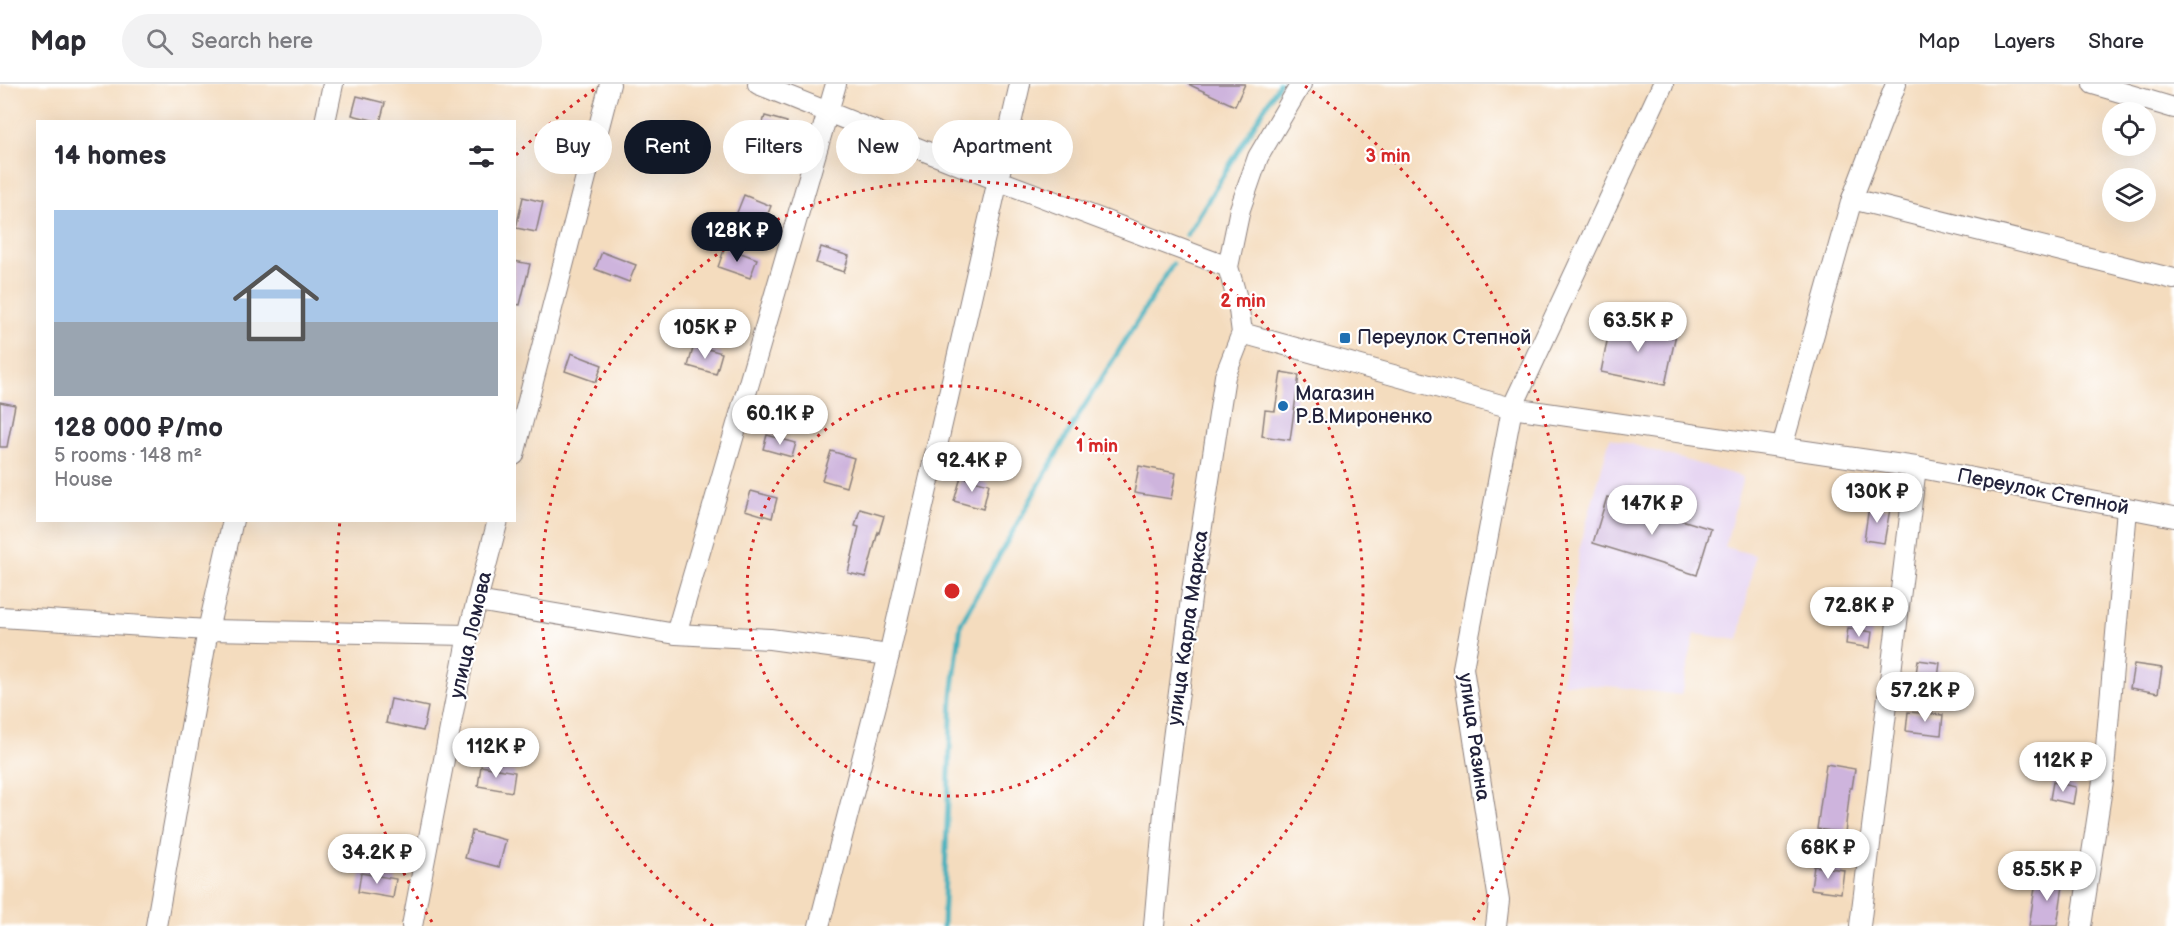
<!DOCTYPE html>
<meta charset="utf-8">
<style>
body{margin:0;font-family:"Balsamiq Sans",sans-serif;background:#f2f2f3;color:#2b2b33;height:100vh;display:flex;flex-direction:column;font-size:22px;white-space:nowrap}
*{box-sizing:border-box;margin:0}
p{font-size:20px;color:#7c7c81}
.icon{flex:none;width:33px;height:33px;fill:none;stroke:currentColor;stroke-width:2;stroke-linecap:round;stroke-linejoin:round}
.map{position:relative;flex:1;overflow:hidden}
.sheet{position:absolute;left:36px;top:36px;width:480px;height:402px;display:flex;flex-direction:column;background:#fff;border-radius:0px;box-shadow:0 6px 24px #0002}
.sheet>*{flex:none}
.banner{position:absolute;left:534px;top:36px;width:570px;height:54px;display:flex;gap:12px}
.controls{position:absolute;left:2102px;top:18px;display:grid;gap:12px}
.controls a{display:grid;place-items:center;width:54px;height:54px;border-radius:50%;background:#fff;box-shadow:0 6px 24px #0002;font-size:30px}
.price{position:absolute;translate:-50% -51px;padding:0 14px;border-radius:21px;background:#fff;color:#222;font-size:20px;line-height:39px;filter:drop-shadow(0 2px 3px #0008)}
.price::after{content:'';position:absolute;left:50%;top:36px;width:18px;height:14px;margin-left:-9px;background:inherit;clip-path:polygon(0 0,100% 0,50% 100%)}
.price.selected{background:#111827;color:#fff}
ul{padding:0;list-style:none}
li{display:grid;align-content:center;gap:12px;height:318px;padding:0 18px}
li span{display:grid;place-items:center;height:186px;border-radius:0px;color:#555}
li>.icon{margin-inline-start:auto}
span .icon{width:108px;height:108px;fill:#fffc;stroke-width:1}
li b{font-size:26px}
h2{display:flex;justify-content:space-between;align-items:center;height:72px;padding:0 18px;font-size:26px}
.chip{padding:0 21px;border-radius:27px;background:#fff;box-shadow:0 6px 24px #0002;font-size:21px;line-height:54px}
.chip.selected{background:#111827;color:#fff}
header{display:flex;align-items:center;gap:36px;box-sizing:border-box;height:84px;padding:0 30px;background:#fff;border-bottom:2px solid #e1e1e2}
header strong{font-size:28px}
nav{display:flex;gap:33px;margin-inline-start:auto;font-size:21px}
.search{width:420px;height:54px;background:#f2f2f3;display:flex;align-items:center;gap:15px;box-sizing:border-box;padding:0 21px;border-radius:33px;color:#7c7c81;font-size:22px}
.map>svg:first-child{display:block}
</style>
<header>
<strong>Map</strong>
<div class="search"><svg class="icon" aria-label="search" viewBox="0 0 24 24"><circle cx="10" cy="10" r="6"/><path d="M15 15l6 6"/></svg>Search here</div>
<nav><a>Map</a><a>Layers</a><a>Share</a></nav>
</header>
<div class="map">
<svg width="2174" height="842" viewBox="0 0 2174 842">
<rect width="100%" height="100%" fill="#fff"/>
<filter id="ink" filterUnits="userSpaceOnUse"><feTurbulence type="fractalNoise" baseFrequency=".0167" numOctaves="2"/><feDisplacementMap in="SourceGraphic" scale="12" xChannelSelector="R" yChannelSelector="G"/><feConvolveMatrix kernelMatrix="1 2 1 2 8 2 1 2 1" color-interpolation-filters="sRGB"/></filter>
<filter id="wash" filterUnits="userSpaceOnUse"><feTurbulence type="fractalNoise" baseFrequency=".008" numOctaves="4" result="noise"/><feDisplacementMap in="SourceGraphic" scale="24" xChannelSelector="R" yChannelSelector="G"/><feGaussianBlur stdDeviation="1.35" result="paint"/><feColorMatrix in="noise" values="0 0 0 0 0 0 0 0 0 0 0 0 0 0 0 0 0 1.4 0 .05"/><feComposite in="paint" operator="in"/></filter>
<g filter="url(#wash)">
<rect width="100%" height="100%" fill="#f4dcbe"/>
<!-- built -->
<path fill="#e5d3f1" d="M1610,354L1743,393L1725,463L1755,471L1739,556L1695,550L1681,611L1617,603L1562,599L1579,466Z"/>
<g fill="none" stroke-linecap="round" stroke-linejoin="round">
<!-- stream -->
<g stroke="#40afbc" stroke-width="5">
<path d="M1187,151L1279,0"/>
<path d="M943,842L952,612L961,539L1078,332L1173,180"/>
</g>
</g>
<g id="blocks">
<!-- building -->
<g fill="#ceb4dd">
<path d="M1188,0H1245L1235,22Z"/>
<path d="M357,12L385,19L380,38L352,31Z"/>
<path d="M765,32L787,38L779,64L757,58Z"/>
<path d="M744,111L771,122L763,142L736,131Z"/>
<path d="M523,113L543,118L536,148L516,144Z"/>
<path d="M725,163L757,175L750,194L718,183Z"/>
<path d="M821,163L849,172L844,188L816,179Z"/>
<path d="M602,168L636,181L629,198L595,185Z"/>
<path d="M514,177L530,180L520,221L514,220Z"/>
<path d="M1611,237L1676,250L1665,301L1601,288Z"/>
<path d="M694,261L722,269L716,290L688,282Z"/>
<path d="M571,269L602,281L596,298L565,287Z"/>
<path d="M1281,288L1299,291L1290,356L1262,352L1265,326L1275,327Z"/>
<path d="M0,318L15,321L7,363H0Z"/>
<path d="M767,351L796,359L792,373L763,365Z"/>
<path d="M831,367L854,374L846,403L822,396Z"/>
<path d="M1139,382L1176,389L1171,415L1134,409Z"/>
<path d="M961,393L989,400L983,425L954,417Z"/>
<path d="M751,407L777,414L772,434L745,426Z"/>
<path d="M1607,413L1711,445L1697,491L1593,459Z"/>
<path d="M1869,422L1890,425L1884,459L1864,456Z"/>
<path d="M860,425L884,432L879,449L878,448L866,493L848,489L859,443L855,442Z"/>
<path d="M1848,544L1872,548L1870,564L1846,560Z"/>
<path d="M1918,576L1940,579L1937,601L1915,597Z"/>
<path d="M2134,580L2162,584L2158,609L2130,604Z"/>
<path d="M391,615L428,623L423,647L386,639Z"/>
<path d="M1908,628L1943,631L1941,651L1906,647Z"/>
<path d="M1826,680L1855,685L1852,704H1850L1845,749L1817,745Z"/>
<path d="M481,682L515,688L512,708L478,702Z"/>
<path d="M2053,698L2076,703L2073,720L2050,715Z"/>
<path d="M472,747L506,756L499,783L465,774Z"/>
<path d="M1814,782L1844,786L1841,809L1811,805Z"/>
<path d="M361,789L396,795L393,814L358,808Z"/>
<path d="M2037,791L2064,795L2057,842H2029Z"/>
</g>
</g>
</g>
<g filter="url(#ink)">
<use href="#blocks" fill-opacity="0" stroke="#8b7f7c" stroke-width="1.5"/>
<g fill="none" stroke-linecap="round" stroke-linejoin="round">
<!-- minor casing -->
<g stroke="#8b7f7c" stroke-width="22">
<g id="minor">
<path d="M758,0L997,96L1228,183"/>
<path d="M2093,0L2174,24"/>
<path d="M325,38L333,0"/>
<path d="M1852,115L2174,195"/>
<path d="M1242,249L1512,324L1916,383L2174,433"/>
<path d="M1782,363L1852,115L1896,0"/>
<path d="M514,371L610,0"/>
<path d="M477,517L676,550L770,555L889,571"/>
<path d="M0,533L208,546L468,551"/>
<path d="M676,550L836,0"/>
<path d="M156,842L208,546L233,436"/>
<path d="M412,842L468,551L498,436"/>
<path d="M819,842L889,571L1020,0"/>
<path d="M1154,842L1165,717L1192,507L1225,292L1242,249L1238,218L1228,183L1240,125L1258,73L1301,0"/>
<path d="M1496,842L1499,817L1463,584L1512,324L1663,0"/>
<path d="M1860,842L1916,383"/>
<path d="M2081,842L2103,697L2127,425"/>
</g>
</g>
<!-- minor -->
<use href="#minor" stroke="#fff" stroke-width="20"/>
</g>
</g>
<!-- distance rings -->
<g fill="none" stroke="#d62828" stroke-width="3" stroke-dasharray="3 6">
<circle cx="952" cy="507" r="205"/>
<path d="M713 842A411 411 0 1 1 1191 842"/>
<path d="M432 838A616 616 0 0 1 340 437M516 71A616 616 0 0 1 599 2M1305 2A616 616 0 0 1 1472 838"/>
</g>
<!-- markers -->
<g fill="#1f6fb2" stroke="#fff" stroke-width="2">
<rect x="1339" y="248" width="12" height="12" rx="3"/>
<circle cx="1283" cy="322" r="6"/>
</g>
<g text-anchor="middle" dominant-baseline="central" stroke-width="4.5" stroke-linejoin="round" paint-order="stroke">
<!-- poi labels -->
<g font-size="20" fill="#22223b" stroke="#fff" text-anchor="start">
<text x="1357" y="254">Переулок Степной</text>
<text x="1295" y="310">Магазин<tspan x="1295" dy="23">Р.В.Мироненко</tspan></text>
</g>
<!-- street labels -->
<g font-size="20" fill="#22223b" stroke="#fff">
<text transform="translate(2043 408) rotate(11)">Переулок Степной</text>
<text transform="translate(1188 544) rotate(-82)">улица Карла Маркса</text>
<text transform="translate(471 551) rotate(-77)">улица Ломова</text>
<text transform="translate(1474 653) rotate(82)">улица Разина</text>
</g>
</g>
<circle cx="952" cy="507" r="9" fill="#d62828" stroke="#fff" stroke-width="3"/>
<g font-size="18" text-anchor="middle" font-weight="bold" fill="#d62828" stroke="#fff" stroke-width="4.5" stroke-linejoin="round" paint-order="stroke">
<text x="1388" y="78">3 min</text>
<text x="1243" y="223">2 min</text>
<text x="1097" y="368">1 min</text>
</g>
</svg>
<div class="controls">
<a><svg class="icon" aria-label="locate" viewBox="0 0 24 24"><circle cx="12" cy="12" r="6"/><path d="M12 2v4M12 18v4M2 12h4M18 12h4"/></svg></a>
<a><svg class="icon" aria-label="layers" viewBox="0 0 24 24"><path d="M12 4l9 5-9 5-9-5zM3 14l9 5 9-5"/></svg></a>
</div>
<b class="price selected" style="left:737px;top:179px">128K ₽</b>
<b class="price" style="left:1638px;top:269px">63.5K ₽</b>
<b class="price" style="left:705px;top:276px">105K ₽</b>
<b class="price" style="left:780px;top:362px">60.1K ₽</b>
<b class="price" style="left:972px;top:409px">92.4K ₽</b>
<b class="price" style="left:1877px;top:440px">130K ₽</b>
<b class="price" style="left:1652px;top:452px">147K ₽</b>
<b class="price" style="left:1859px;top:554px">72.8K ₽</b>
<b class="price" style="left:1925px;top:639px">57.2K ₽</b>
<b class="price" style="left:496px;top:695px">112K ₽</b>
<b class="price" style="left:2063px;top:709px">112K ₽</b>
<b class="price" style="left:1828px;top:796px">68K ₽</b>
<b class="price" style="left:377px;top:801px">34.2K ₽</b>
<b class="price" style="left:2047px;top:818px">85.5K ₽</b>
<div class="banner">
<a class="chip">Buy</a>
<a class="chip selected">Rent</a>
<a class="chip">Filters</a>
<a class="chip">New</a>
<a class="chip">Apartment</a>
</div>
<section class="sheet">
<h2>14 homes<svg class="icon" aria-label="filters" viewBox="0 0 24 24"><path d="M4 7h16M4 17h16"/><circle cx="9" cy="7" r="2"/><circle cx="15" cy="17" r="2"/></svg></h2>
<ul>
<li><span style="background:linear-gradient(#a9c7e8 60%,#9aa5b1 0)"><svg class="icon" aria-label="home" viewBox="0 0 24 24"><path d="M3 11l9-7 9 7M6 9v11h12V9"/></svg></span><div><b>128 000 ₽/mo</b><p>5 rooms · 148 m²</p><p>House</p></div></li>
</ul>
</section>
</div>
